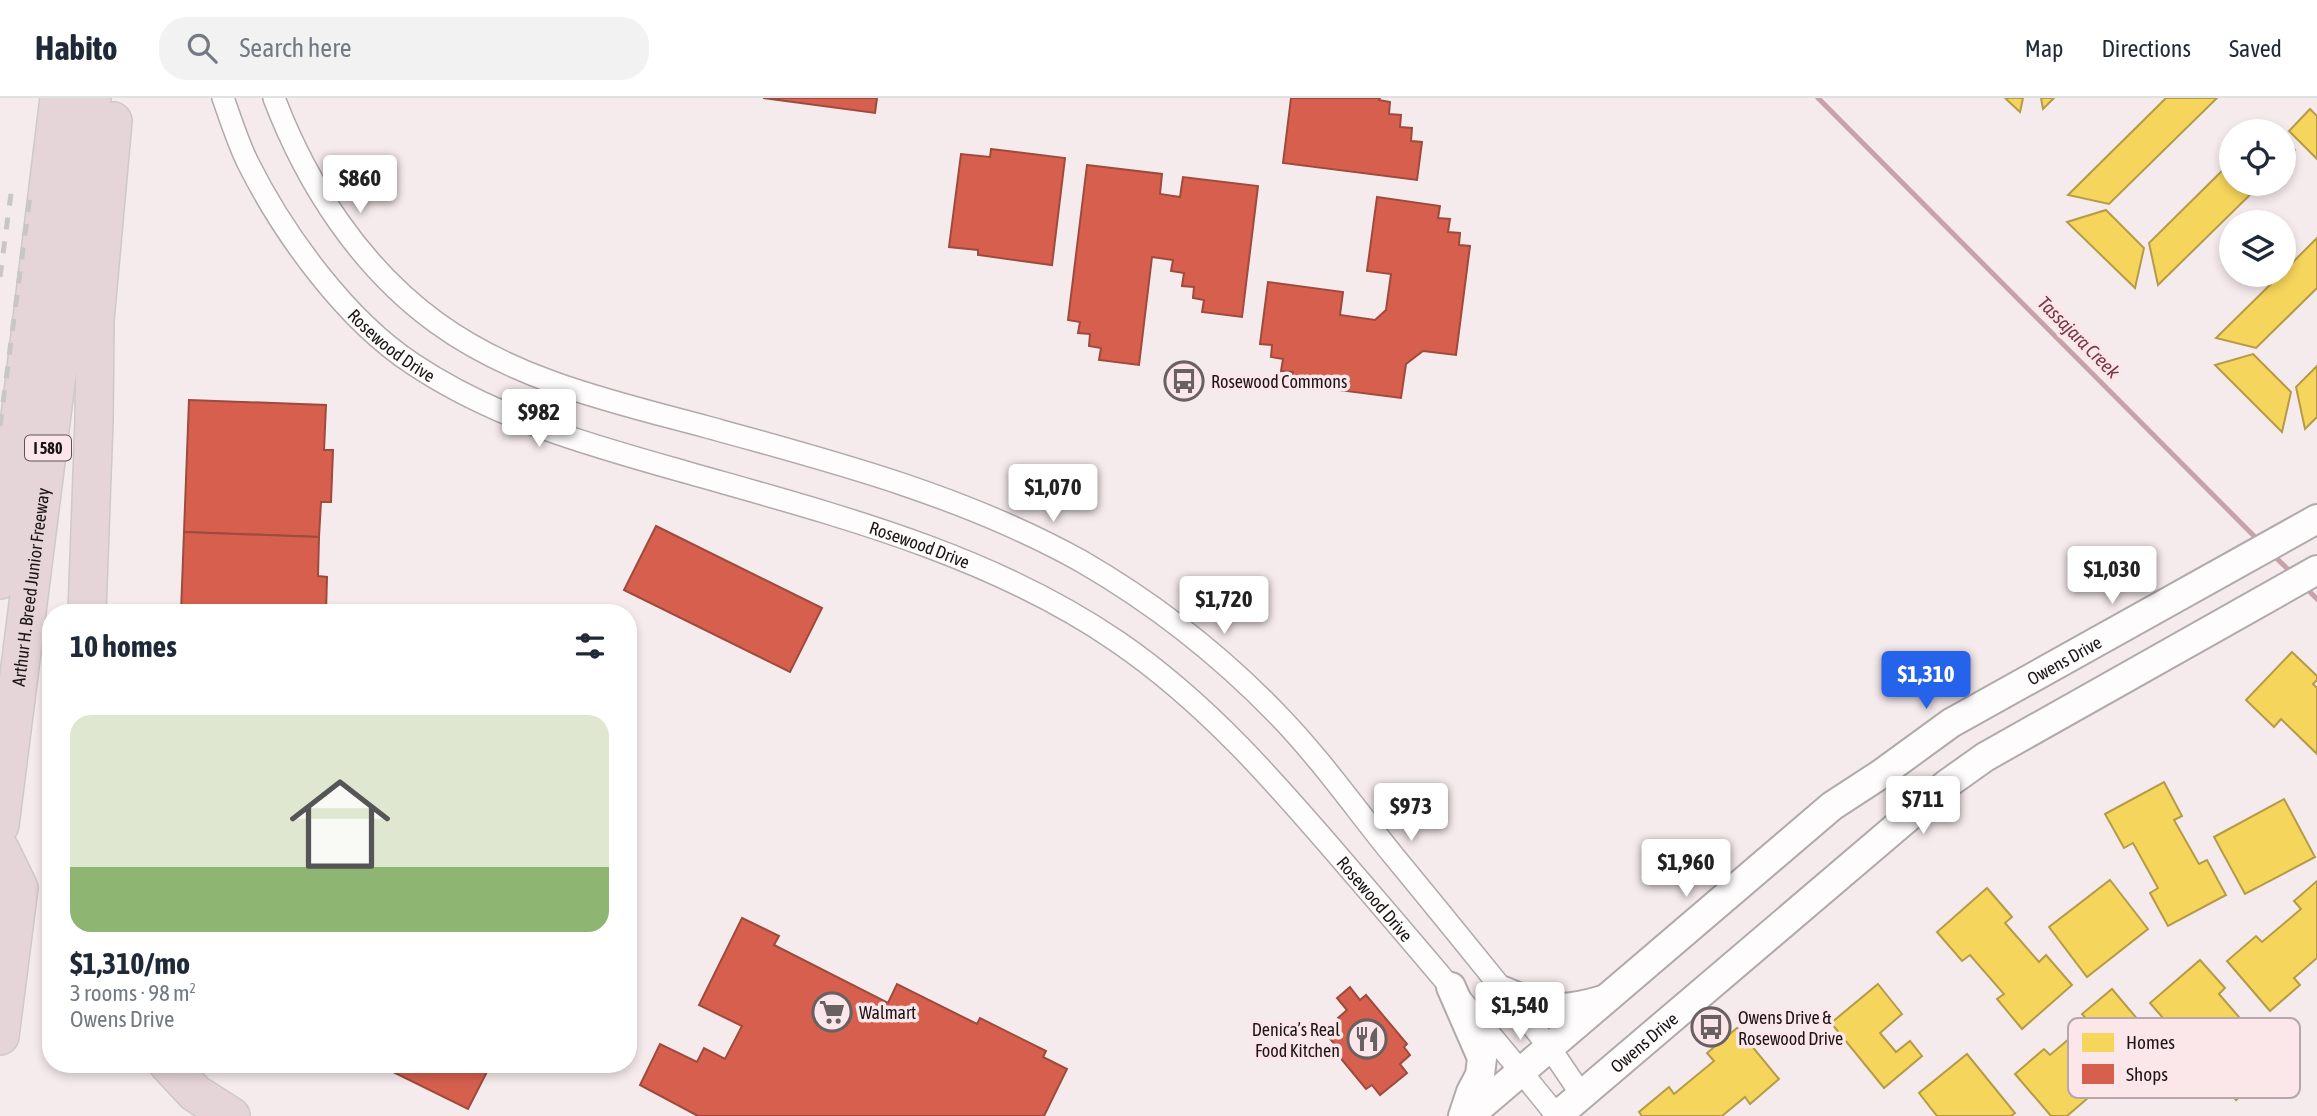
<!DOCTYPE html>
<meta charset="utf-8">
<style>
body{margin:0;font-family:"Asap Condensed",sans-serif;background:#f2f2f3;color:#1f2937;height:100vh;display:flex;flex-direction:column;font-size:26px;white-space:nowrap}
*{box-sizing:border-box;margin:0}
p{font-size:23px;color:#747a83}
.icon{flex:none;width:38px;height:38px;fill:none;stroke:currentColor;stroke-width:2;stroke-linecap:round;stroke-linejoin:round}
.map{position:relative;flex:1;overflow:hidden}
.sheet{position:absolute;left:42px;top:506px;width:595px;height:469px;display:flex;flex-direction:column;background:#fff;border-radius:28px;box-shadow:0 4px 10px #0003}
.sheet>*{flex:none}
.tools{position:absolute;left:2219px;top:21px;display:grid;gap:14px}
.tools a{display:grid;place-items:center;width:77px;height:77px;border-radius:50%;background:#fff;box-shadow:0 4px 10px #0003;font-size:35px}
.price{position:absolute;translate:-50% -60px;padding:0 16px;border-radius:7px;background:#fff;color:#222;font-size:23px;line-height:46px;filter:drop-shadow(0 2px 4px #0008)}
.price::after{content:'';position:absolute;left:50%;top:42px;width:21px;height:16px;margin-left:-10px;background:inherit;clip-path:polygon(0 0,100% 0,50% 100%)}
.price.on{background:#2563eb;color:#fff}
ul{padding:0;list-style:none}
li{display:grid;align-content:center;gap:14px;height:371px;padding:0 28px}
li+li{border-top:2px solid #e0e1e3}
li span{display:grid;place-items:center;height:217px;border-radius:21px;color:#555}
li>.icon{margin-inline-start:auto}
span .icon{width:126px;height:126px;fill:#fffc;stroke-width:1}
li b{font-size:30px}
h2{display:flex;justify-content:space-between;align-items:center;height:84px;padding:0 28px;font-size:30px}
header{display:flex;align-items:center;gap:42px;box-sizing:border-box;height:98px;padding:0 35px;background:#fff;border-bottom:2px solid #e0e1e3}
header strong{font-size:33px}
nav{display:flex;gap:38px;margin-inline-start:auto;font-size:24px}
.search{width:490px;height:63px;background:#f2f2f3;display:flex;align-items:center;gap:18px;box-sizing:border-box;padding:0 24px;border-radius:28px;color:#747a83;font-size:26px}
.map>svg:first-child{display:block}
</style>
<header>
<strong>Habito</strong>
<div class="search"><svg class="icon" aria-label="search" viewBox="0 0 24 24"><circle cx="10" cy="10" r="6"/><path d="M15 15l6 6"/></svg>Search here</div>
<nav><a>Map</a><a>Directions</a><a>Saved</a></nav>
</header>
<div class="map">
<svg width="2317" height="1018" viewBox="0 0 2317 1018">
<rect width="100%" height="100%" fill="#f6ebec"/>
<!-- homes -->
<g fill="#f6d55c" stroke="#b59b47" stroke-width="2">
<path d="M2005,0H2023L2020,14Z"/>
<path d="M2041,0H2054L2043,11Z"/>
<path d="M2166,0H2217L2109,106L2068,97Z"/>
<path d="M2310,11L2317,18V61L2289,33Z"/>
<path d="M2284,41L2295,52L2284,63Z"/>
<path d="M2231,64V86H2261L2158,187L2149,145Z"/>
<path d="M2106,112L2144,150L2135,190L2067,124Z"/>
<path d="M2317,140V190L2256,250L2216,240L2280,177H2284V173Z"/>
<path d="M2253,256L2291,294L2282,334L2215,267Z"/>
<path d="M2317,268V319L2305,331L2296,289Z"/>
<path d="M2292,554L2317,578V582L2313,586L2317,590V656L2281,621L2274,629L2246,602Z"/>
<path d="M2164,684L2182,718L2174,722L2199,766L2207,762L2226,797L2168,828L2150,795L2158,790L2133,745L2124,750L2105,716Z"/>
<path d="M2284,701L2315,759L2245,796L2214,739Z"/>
<path d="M2110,782L2148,831L2087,879L2049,829Z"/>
<path d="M2317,783V860L2294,880L2300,887L2270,913L2227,863L2256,838L2262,844L2301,811L2294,803Z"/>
<path d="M1987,790L2012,819L2005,825L2039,864L2046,857L2072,887L2022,931L1997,901L2004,896L1970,857L1962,863L1937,834Z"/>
<path d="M2200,862L2225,890L2219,896L2252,934L2259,928L2286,958L2236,1002L2211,972L2217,967L2184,928L2176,935L2150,905Z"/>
<path d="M1878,886L1902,916L1880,935L1896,954L1910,943L1922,958L1884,990L1831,925Z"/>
<path d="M2112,891L2155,942L2126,967L2120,960L2082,993L2088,1000L2067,1018H2051L2015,976L2044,951L2050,957L2089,924L2082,916Z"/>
<path d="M1737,930L1779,981L1750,1006L1745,999L1722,1018H1642L1639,1014L1669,989L1674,996L1714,963L1707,955Z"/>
<path d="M1967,956L2015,1015L2011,1018H1937L1919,995Z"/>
</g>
<!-- shops -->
<g fill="#d6604d" stroke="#9e4a3c" stroke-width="2">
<path d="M763,0H877L875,15Z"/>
<path d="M1291,0H1380L1379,2L1390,4L1389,16L1401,17L1400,29L1412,30L1411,43L1422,44L1417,82L1283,65Z"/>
<path d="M991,51L1065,60L1052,167L978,157V152L949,149L961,56L990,59Z"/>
<path d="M1087,67L1162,76L1160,96L1180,99L1183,79L1258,88L1242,219L1202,214L1204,202L1193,200L1194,189L1182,188L1184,175L1171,173L1173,162L1152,159L1139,267L1099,262L1101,250L1089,248L1090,236L1078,235L1080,224L1068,222Z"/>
<path d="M1377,99L1440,108L1438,120L1450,121L1448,134L1460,135L1459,147L1470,148L1456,257L1423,253L1406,266L1401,300L1291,286L1293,274L1281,273L1283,261L1271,259L1272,247L1260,246L1268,184L1343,194L1340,217L1375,222L1386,212L1391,176L1367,173Z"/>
<path d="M189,302L326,307L324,352H333L331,404H321L319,439L184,434Z"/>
<path d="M656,428L822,510L790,574L624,492Z"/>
<path d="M184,434L319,439L318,478L327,479L326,514H181Z"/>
<path d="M742,820L779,838L774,847L888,905L897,886L977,926L980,920L1046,953L1043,959L1067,971L1044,1018H698L640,987L660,946L697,964L704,950L725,961L742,928L699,907Z"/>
<path d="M1350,889L1360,902L1366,897L1407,946L1404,949L1410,957L1400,966L1407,975L1380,997L1372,987L1366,991L1338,957L1341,954L1326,936L1341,924L1338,920L1347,912L1337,900Z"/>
<path d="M377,966H491L468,1011Z"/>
</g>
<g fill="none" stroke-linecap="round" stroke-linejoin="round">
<!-- stream -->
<g stroke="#c7a3a9" stroke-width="5">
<path d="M1818,0L2260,444"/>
<path d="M2272,456L2293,476"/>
<path d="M2304,488L2317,501"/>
</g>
<!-- street casing -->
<g stroke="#b1a9aa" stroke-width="24">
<g id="street">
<path id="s1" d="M223,0C231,22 238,45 248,65C284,137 346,222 413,266C497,322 593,348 689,375C836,417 990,456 1118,544C1213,609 1286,697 1360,783C1427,861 1493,938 1557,1018"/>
<path d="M274,0C307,87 361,170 437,225C517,283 614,304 707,329C835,364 964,398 1081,463C1152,504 1220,557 1277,616C1319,659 1355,710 1393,757C1446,821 1498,886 1550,950L1581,996"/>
</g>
</g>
<!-- secondary casing -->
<g stroke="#b1a9aa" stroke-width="32">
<g id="secondary">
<path d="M1451,889L1482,960L1480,977L1471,994L1463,1018"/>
<path d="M1503,893C1547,911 1556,916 1603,902"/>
<path id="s2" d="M1469,1018L1832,708L1881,676L1951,625L2317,421"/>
<path id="s3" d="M1557,1018L1947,686L1985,659L2317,472"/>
</g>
</g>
<!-- highway casing -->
<g stroke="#cec9c9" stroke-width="40">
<g id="highway">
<path d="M0,482L59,0"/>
<path d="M87,514L94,323L95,222L113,23"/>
<path id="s4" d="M0,727L92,0"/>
<path d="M0,751L19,790L0,938"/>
<path d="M168,966L195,995L231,1018"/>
</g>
</g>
<!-- street -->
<use href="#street" stroke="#fefcfc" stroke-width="21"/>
<!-- secondary -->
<use href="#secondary" stroke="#fefcfc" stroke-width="28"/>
<!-- highway -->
<use href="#highway" stroke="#e5d5d8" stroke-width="37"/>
<!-- rail -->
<g stroke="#c9c6c7" stroke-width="5" stroke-dasharray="12 12" stroke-linecap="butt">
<path d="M0,179L12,88"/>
<path d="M0,328L31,90"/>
</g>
</g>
<!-- icons -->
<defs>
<g id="bus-ring" transform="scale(2.0125)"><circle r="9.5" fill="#fbe6e9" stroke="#686061" stroke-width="1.5"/><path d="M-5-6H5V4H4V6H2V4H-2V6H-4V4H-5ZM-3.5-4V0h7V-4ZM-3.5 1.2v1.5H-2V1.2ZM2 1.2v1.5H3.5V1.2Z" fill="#686061"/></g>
<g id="supermarket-ring" transform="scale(2.0125)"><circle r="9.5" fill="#fbe6e9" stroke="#686061" stroke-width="1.5"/><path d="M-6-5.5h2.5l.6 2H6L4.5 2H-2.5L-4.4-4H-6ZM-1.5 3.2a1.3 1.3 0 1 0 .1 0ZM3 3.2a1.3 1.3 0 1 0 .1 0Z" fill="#686061"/></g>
<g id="restaurant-ring" transform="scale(2.0125)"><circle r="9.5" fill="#fbe6e9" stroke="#686061" stroke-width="1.5"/><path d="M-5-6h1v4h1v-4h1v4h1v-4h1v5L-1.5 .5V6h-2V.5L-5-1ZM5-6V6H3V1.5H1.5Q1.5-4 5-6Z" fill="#686061"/></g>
</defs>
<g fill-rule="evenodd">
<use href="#bus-ring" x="1184" y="283"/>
<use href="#supermarket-ring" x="832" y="914"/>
<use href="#bus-ring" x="1711" y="929"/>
<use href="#restaurant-ring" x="1367" y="941"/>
</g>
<g text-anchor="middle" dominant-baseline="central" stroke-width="7" stroke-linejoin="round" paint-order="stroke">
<!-- shield labels -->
<rect fill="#fbe6e9" stroke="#5f5455" stroke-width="2" x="25" y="337.5" width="46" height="25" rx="5"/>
<g font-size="16" font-weight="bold" fill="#1c1516">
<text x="48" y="350">I 580</text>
</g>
<!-- street labels -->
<g font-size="18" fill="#1c1516" stroke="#fbe6e9">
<text stroke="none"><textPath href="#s1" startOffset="304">Rosewood Drive</textPath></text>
<text stroke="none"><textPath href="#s1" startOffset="872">Rosewood Drive</textPath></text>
<text stroke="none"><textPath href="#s4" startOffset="240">Arthur H. Breed Junior Freeway</textPath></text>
<text stroke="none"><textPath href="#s2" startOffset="752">Owens Drive</textPath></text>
<text stroke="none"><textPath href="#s1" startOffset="1458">Rosewood Drive</textPath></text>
<text stroke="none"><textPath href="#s3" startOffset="114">Owens Drive</textPath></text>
</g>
<!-- poi labels -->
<g font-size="18" fill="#1c1516" stroke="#fbe6e9" text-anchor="start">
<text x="1211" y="283">Rosewood Commons</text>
<text x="859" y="914">Walmart</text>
<text x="1738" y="919">Owens Drive &amp;<tspan x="1738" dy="21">Rosewood Drive</tspan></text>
<text x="1340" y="931" text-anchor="end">Denica’s Real<tspan x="1340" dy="21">Food Kitchen</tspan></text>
</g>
<!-- water labels -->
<g font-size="19" font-style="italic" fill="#753745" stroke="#fbe6e9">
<text transform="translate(2079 239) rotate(45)">Tassajara Creek</text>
</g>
</g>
<!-- legend -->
<rect x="2068" y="920" width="232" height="80" rx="10" fill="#fbe6e9" stroke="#b8a7aa" stroke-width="2"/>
<rect x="2082" y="935" width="32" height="19" fill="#f6d55c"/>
<rect x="2082" y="966" width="32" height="20" fill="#d6604d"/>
<g font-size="19" fill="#1c1516">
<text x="2126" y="951">Homes</text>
<text x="2126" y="983">Shops</text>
</g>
</svg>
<div class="tools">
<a><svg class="icon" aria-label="locate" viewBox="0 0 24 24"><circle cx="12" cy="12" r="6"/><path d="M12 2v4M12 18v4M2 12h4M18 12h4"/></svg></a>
<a><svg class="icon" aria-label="layers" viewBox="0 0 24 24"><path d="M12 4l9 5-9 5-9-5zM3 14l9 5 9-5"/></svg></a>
</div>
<b class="price" style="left:360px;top:117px">$860</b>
<b class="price" style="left:539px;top:351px">$982</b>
<b class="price" style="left:1053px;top:426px">$1,070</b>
<b class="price" style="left:2112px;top:508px">$1,030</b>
<b class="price" style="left:1224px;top:538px">$1,720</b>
<b class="price on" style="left:1926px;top:613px">$1,310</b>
<b class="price" style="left:1923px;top:738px">$711</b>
<b class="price" style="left:1411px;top:745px">$973</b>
<b class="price" style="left:1686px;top:801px">$1,960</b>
<b class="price" style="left:1520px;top:944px">$1,540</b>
<section class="sheet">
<h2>10 homes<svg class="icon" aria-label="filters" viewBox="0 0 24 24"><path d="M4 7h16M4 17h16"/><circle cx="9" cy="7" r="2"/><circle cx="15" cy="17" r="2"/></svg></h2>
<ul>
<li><span style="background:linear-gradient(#dfe7d0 70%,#8fb573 0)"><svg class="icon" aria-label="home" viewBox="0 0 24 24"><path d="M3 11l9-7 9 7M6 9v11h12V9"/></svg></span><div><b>$1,310/mo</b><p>3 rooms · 98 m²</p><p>Owens Drive</p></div></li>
</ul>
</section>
</div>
